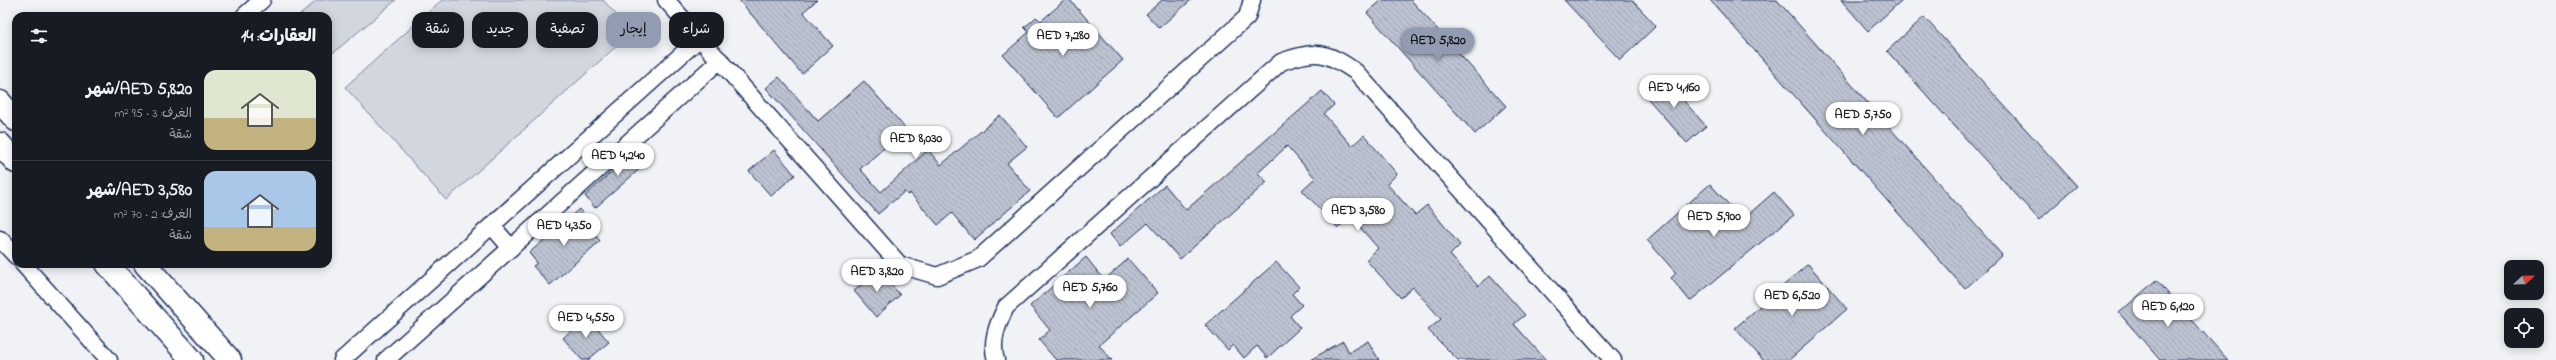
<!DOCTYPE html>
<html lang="ar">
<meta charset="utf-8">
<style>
body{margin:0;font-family:"Indie Flower","Playpen Sans Arabic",sans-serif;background:#242831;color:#f1f3f6;direction:rtl;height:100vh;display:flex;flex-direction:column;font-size:15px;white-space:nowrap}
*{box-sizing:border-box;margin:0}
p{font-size:13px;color:#9ea1a6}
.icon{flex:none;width:22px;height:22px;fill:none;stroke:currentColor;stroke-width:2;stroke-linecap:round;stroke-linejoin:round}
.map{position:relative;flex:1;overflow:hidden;direction:ltr}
.panel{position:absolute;left:12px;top:12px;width:320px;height:256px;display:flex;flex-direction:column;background:#171b24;border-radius:12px;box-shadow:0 2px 10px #0003;direction:rtl}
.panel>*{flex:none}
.hud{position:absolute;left:344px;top:12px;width:380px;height:36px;direction:rtl;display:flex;gap:8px}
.needle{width:26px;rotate:68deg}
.fabs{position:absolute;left:2504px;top:260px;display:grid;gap:8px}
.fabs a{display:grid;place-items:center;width:40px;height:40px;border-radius:8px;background:#171b24;box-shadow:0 2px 10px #0003;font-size:20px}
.price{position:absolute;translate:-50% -34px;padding:0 9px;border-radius:14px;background:#fff;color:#222;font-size:13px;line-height:26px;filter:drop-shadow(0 1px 2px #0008)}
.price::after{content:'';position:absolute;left:50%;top:24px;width:12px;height:9px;margin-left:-6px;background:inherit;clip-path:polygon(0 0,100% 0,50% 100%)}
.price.on{background:#919bb2;color:#111}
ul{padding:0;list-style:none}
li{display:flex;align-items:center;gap:12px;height:100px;padding:0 16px}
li+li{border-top:1px solid #363941}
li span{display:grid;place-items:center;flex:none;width:112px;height:80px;border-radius:12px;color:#555}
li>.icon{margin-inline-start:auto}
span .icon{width:48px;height:48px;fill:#fffc;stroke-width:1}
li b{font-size:17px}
h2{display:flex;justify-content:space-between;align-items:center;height:48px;padding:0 16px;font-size:17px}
.tag{padding:0 14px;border-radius:12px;background:#171b24;box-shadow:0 2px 10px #0003;font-size:14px;line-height:36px}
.tag.on{background:#919bb2;color:#111}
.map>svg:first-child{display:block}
</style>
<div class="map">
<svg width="2556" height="360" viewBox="0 0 2556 360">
<defs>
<pattern id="building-back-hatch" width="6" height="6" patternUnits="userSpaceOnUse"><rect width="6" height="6" fill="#bcc2d0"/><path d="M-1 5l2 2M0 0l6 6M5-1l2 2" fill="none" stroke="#a1a7b5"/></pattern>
</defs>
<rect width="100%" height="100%" fill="#f1f2f5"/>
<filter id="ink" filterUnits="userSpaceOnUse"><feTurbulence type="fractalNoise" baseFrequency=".025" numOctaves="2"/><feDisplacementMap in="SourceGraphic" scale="8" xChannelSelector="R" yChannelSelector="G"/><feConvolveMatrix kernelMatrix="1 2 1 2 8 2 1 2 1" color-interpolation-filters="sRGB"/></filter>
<g filter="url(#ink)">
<!-- pitch -->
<g fill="#d2d6df" stroke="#76829e">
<path d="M317,0H396L333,53L328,47V16L300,15Z"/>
<path d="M442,0H603L632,32L446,200L345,87Z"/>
</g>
<!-- building -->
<g fill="url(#building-back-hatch)" stroke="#1b2f5e">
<path d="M739,0H817L803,12L833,46L802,74Z"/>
<path d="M1065,0H1070L1123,60L1058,118L1003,55L1029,32L1024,27L1031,22L1036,17L1041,21Z"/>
<path d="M1162,0H1191L1159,28L1146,14Z"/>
<path d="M1382,0H1411L1506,106L1475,134L1367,13Z"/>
<path d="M1564,0H1632L1656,26L1620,60Z"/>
<path d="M1710,0H1777L2002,255L1965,289Z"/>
<path d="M1841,0H1902L1868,31Z"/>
<path d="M1924,17L2077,186L2039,220L1887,51Z"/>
<path d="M1661,75L1706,126L1687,143L1642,92Z"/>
<path d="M779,77L818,121L864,81L906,129L860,169L881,192L928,150L941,165L1000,115L1027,147L1007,163L1030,191L974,240L952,213L938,225L910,193L908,195L904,192L878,214L766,88Z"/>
<path d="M1322,91L1334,105L1324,114L1352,146L1364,135L1397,174L1387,184L1415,215L1427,205L1460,245L1450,255L1478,286L1490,276L1525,315L1514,324L1546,360H1458L1428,330L1441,319L1413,287L1401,298L1366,260L1378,248L1350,216L1338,228L1302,190L1315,178L1287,146L1258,173L1267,182L1180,259L1148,223L1120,247L1110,234L1165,185L1186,210Z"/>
<path d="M640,146L651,159L595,208L585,196Z"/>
<path d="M774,150L795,175L771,196L749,171Z"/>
<path d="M1710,184L1741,218L1747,212L1749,214L1774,192L1794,215L1690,301L1671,278L1676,273L1647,240Z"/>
<path d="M579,209L591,223L587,226L600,241L550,285L533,266L537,263L529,253Z"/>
<path d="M1086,257L1104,280L1128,259L1158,293L1099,345L1112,360H1056L1039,340L1050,330L1030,306Z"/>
<path d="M1276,262L1299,287L1292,294L1302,305L1290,316L1300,328L1267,358L1257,346L1244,358L1233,345L1228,350L1205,325Z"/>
<path d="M1808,264L1847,309L1789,360H1763L1735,328Z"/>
<path d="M879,270L900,295L876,317L854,291Z"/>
<path d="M2156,280L2228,360H2160L2119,313Z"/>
<path d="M587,316L609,342L588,360H582L563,338Z"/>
<path d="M1343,341L1349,352L1368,341L1379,360H1310Z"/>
</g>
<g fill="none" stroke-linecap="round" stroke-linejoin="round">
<!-- street casing -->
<g stroke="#1b2f5e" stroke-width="19">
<g id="street">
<path d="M666,0L900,265L937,276L978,259L1247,17L1252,0"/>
<path d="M244,16L262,0"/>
<path d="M492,226L511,248"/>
<path d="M0,239L16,256"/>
<path d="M23,264L109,360"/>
<path d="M342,360L700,38"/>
<path d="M386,360L720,60"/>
<path d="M996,360C990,342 998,323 1006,307L1281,62C1315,49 1326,51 1356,72L1613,360"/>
</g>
</g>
<!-- secondary casing -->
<g stroke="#1b2f5e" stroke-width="25">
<g id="secondary">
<path d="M0,102L16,120"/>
<path d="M0,144L16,162"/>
<path d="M107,264L192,360"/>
<path d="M145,264L230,360"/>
</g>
</g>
<!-- street -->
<use href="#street" stroke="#fff" stroke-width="16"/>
<!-- secondary -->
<use href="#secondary" stroke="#fff" stroke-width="22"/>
</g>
</g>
</svg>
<div class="fabs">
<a><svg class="needle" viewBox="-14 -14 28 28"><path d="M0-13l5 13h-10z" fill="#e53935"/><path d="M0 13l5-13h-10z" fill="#9ea1a6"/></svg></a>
<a><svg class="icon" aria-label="locate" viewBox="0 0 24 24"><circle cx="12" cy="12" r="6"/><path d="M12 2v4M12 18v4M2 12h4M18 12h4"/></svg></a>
</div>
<b class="price" style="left:1063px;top:57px">AED 7,280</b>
<b class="price on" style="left:1438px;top:62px">AED 5,820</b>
<b class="price" style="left:1674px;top:109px">AED 4,160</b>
<b class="price" style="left:1863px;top:136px">AED 5,750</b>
<b class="price" style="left:916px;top:160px">AED 8,030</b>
<b class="price" style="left:618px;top:177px">AED 4,240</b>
<b class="price" style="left:1358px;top:232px">AED 3,580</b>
<b class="price" style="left:1714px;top:238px">AED 5,900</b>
<b class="price" style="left:564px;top:247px">AED 4,350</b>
<b class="price" style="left:877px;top:293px">AED 3,820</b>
<b class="price" style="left:1090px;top:309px">AED 5,760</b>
<b class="price" style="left:1792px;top:317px">AED 6,520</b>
<b class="price" style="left:2168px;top:328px">AED 6,120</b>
<b class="price" style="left:586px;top:339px">AED 4,550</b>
<div class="hud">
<a class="tag">شراء</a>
<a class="tag on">إيجار</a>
<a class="tag">تصفية</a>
<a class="tag">جديد</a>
<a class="tag">شقة</a>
</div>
<section class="panel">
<h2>العقارات: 14<svg class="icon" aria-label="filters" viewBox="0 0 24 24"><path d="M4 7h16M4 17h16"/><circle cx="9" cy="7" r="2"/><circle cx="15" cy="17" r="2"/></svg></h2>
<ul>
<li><span style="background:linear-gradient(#dfe7d0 60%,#c2b280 0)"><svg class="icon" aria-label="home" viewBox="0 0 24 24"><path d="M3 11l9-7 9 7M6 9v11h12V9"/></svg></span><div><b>AED 5,820/شهر</b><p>الغرف: 3 · 95 m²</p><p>شقة</p></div></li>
<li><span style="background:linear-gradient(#a9c7e8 70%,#c2b280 0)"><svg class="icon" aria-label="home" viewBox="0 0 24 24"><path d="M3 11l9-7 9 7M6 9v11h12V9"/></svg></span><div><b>AED 3,580/شهر</b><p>الغرف: 2 · 70 m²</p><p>شقة</p></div></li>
</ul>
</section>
</div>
